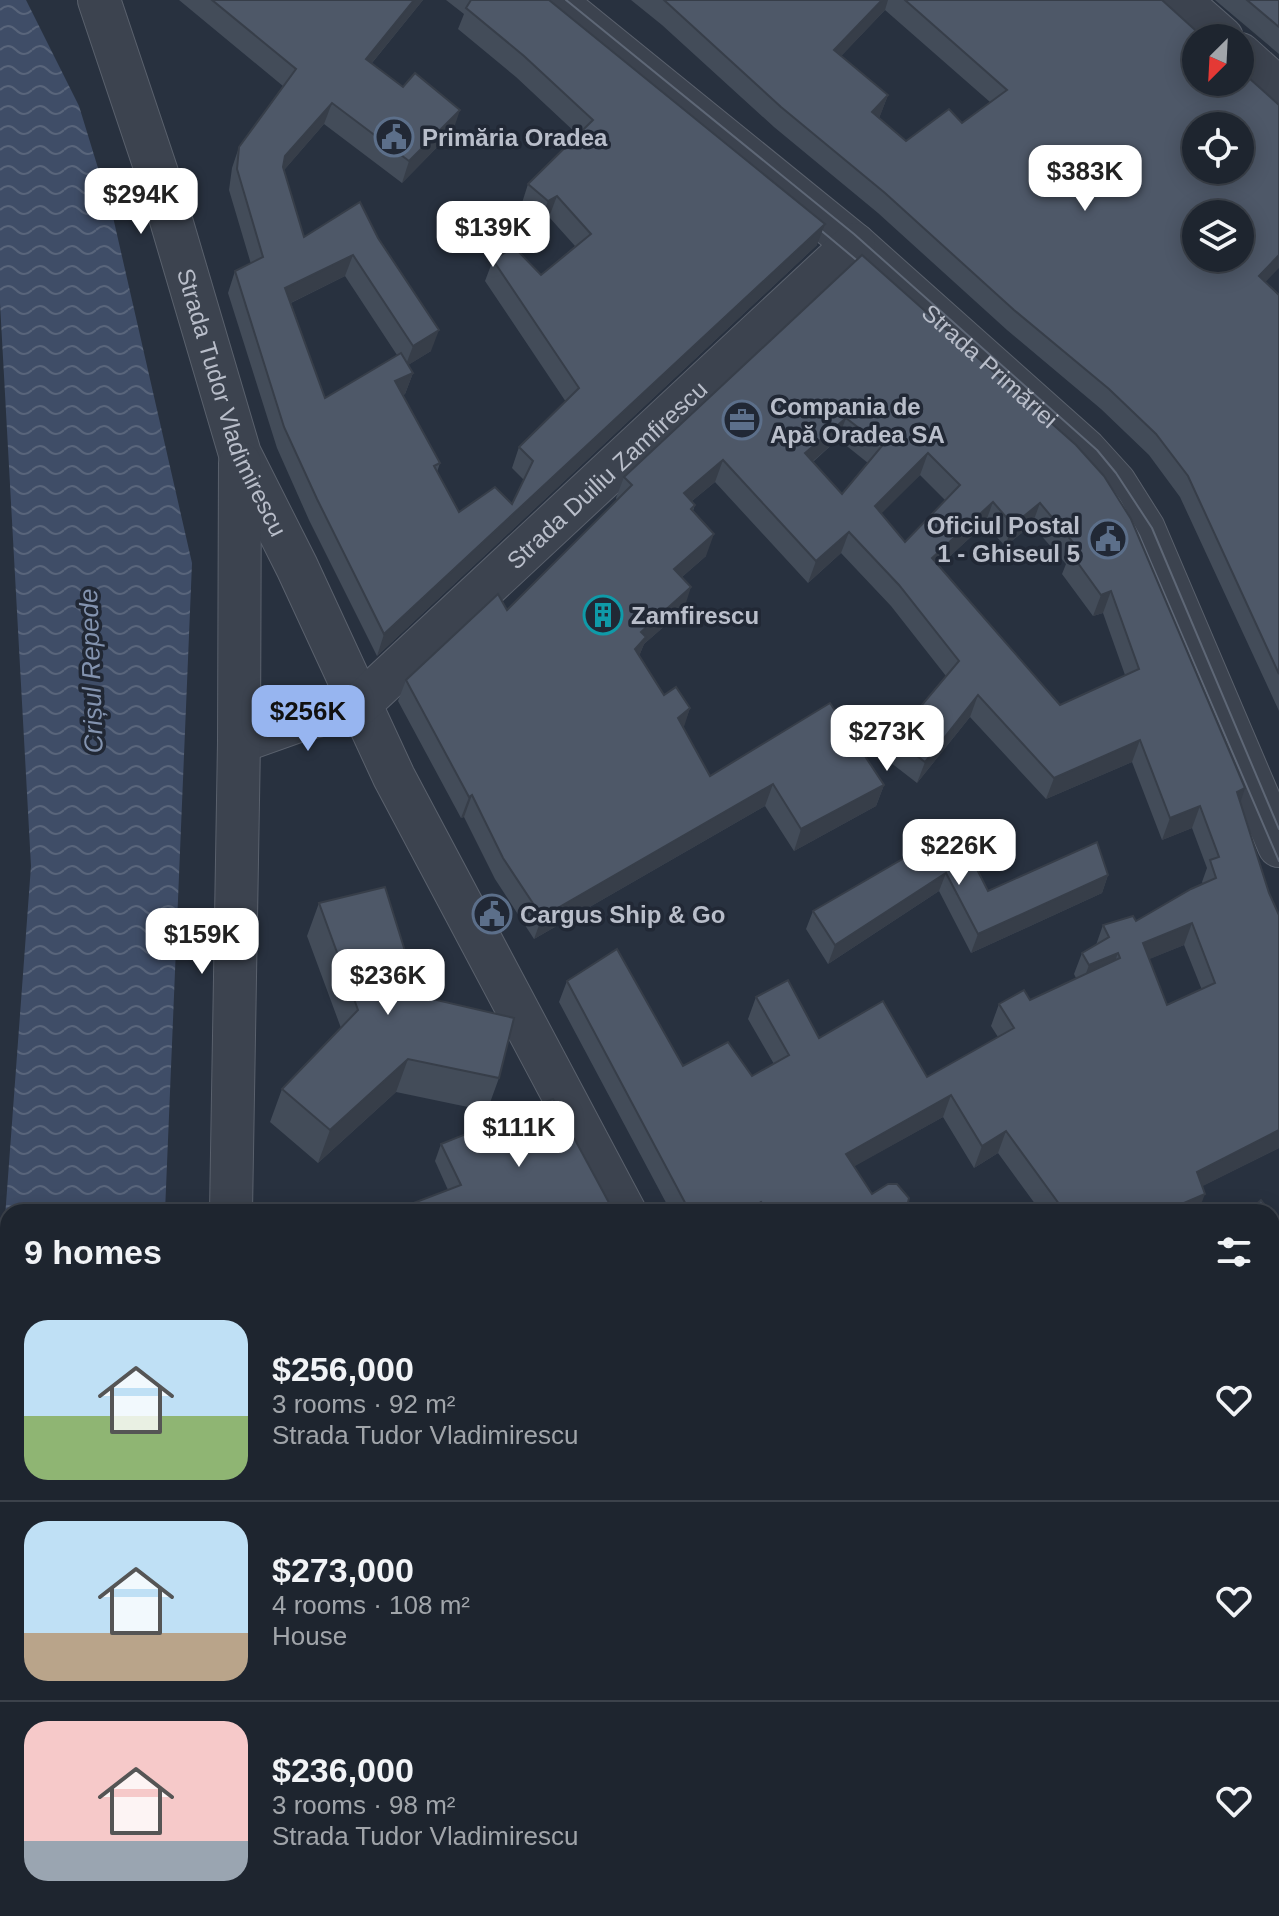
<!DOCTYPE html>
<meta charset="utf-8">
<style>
body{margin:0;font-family:Helvetica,sans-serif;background:#262d37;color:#f1f3f6;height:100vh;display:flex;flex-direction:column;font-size:30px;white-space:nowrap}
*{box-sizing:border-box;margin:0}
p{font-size:26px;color:#a1a5aa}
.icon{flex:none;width:44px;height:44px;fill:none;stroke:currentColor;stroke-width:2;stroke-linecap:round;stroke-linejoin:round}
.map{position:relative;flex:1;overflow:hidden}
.details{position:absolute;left:0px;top:1204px;width:1280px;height:712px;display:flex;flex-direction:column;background:#1e252f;border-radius:24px 24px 0 0;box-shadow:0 4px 20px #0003,0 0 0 2px #3c424b}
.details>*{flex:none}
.needle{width:52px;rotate:204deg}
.controls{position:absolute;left:1182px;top:24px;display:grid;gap:16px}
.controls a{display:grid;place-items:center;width:72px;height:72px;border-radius:50%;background:#1e252f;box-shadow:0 4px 20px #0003,0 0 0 2px #3c424b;font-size:40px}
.price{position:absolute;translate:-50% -68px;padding:0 18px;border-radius:16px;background:#fff;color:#222;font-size:26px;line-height:52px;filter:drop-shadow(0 2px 4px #0008)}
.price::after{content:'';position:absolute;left:50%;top:48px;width:24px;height:18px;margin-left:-12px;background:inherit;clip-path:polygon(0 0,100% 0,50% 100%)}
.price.selected{background:#97b5f0;color:#111}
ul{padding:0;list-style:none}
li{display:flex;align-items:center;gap:24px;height:200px;padding:0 24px}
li+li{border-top:2px solid #3c424b}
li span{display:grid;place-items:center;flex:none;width:224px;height:160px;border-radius:24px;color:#555}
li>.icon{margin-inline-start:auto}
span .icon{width:96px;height:96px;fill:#fffc;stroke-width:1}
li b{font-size:34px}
h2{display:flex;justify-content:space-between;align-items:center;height:96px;padding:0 24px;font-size:34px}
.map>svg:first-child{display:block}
</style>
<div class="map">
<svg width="1279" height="1916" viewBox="0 0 1279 1916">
<defs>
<pattern id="water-waves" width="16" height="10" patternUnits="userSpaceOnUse" patternTransform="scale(2)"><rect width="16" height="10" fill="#3f4d67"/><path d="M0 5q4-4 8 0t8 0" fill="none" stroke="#59657b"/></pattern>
</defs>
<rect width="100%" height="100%" fill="#28313f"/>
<!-- water -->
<path fill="url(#water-waves)" d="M0,0H26L79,106L113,217L192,563L165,1212H8V1908H104L102,1916H0V1285L31,866L0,303Z"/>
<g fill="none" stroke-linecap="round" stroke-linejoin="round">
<!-- minor casing -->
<g stroke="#5a616d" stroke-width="44">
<g id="minor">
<path id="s1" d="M99,0L158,176L240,454L297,567L394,777L625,1212"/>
<path id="s2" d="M553,0L854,244L1085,450L1115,483L1144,529L1279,846"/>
<path d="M1179,0L1222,38"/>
<path d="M1240,54L1279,89"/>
<path id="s3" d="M239,742L298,721L359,705L854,244"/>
<path d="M231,1212L239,742L240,463"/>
<path d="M1272,1676L1279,1675"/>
<path d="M1003,1908L1007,1916"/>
<path d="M181,1916L183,1908"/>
</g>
</g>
<!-- minor -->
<use href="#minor" stroke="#3c434f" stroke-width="42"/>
<!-- tram -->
<g stroke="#5e6776" stroke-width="2">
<path d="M566,0L854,234L1097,450L1116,473L1152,528L1279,829"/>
<path d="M805,217L872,273"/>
<path d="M1103,477L1120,501L1139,535L1279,861"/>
</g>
</g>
<!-- wall -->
<g fill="#434c59" fill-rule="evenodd">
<path d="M179,0H423L372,63L453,131L402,183L324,124L284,170L304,237L360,202L431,351L408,365L413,373L405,394L403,395L440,463L437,472L459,512L512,504L524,480L512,468L519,447L566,402L485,281L493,260L541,275L575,246L549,217L540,222L521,206L528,184L578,135L516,77L458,29L464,14L446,0H549L817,245L377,656L309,520L277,448L228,293L235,271L251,264L229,190L232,168L239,147L283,86ZM345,276L397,355L325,398L291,303Z"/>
<path d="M631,0H1162L1265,282L1279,295V711L1180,497L1149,455L1101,409L1007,330L878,213L774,127L662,25ZM885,10L990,102L962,123L906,141L879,118L888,95L841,56Z"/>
<path d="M1215,0H1279V54Z"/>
<path d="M862,255L1076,445L1240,803L1279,1148L1202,1186L1198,1212H1041L998,1153L974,1168L943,1117L854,1166L872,1194L906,1212H671L559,1002L567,981L683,1066L752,1076L774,1064L748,1019L756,997L819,1038L927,1077L998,1037L991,1026L999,1004L1030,1000L1076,978L1074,974L1082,953L1096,945L1103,925L1136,921L1203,884L1202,882L1207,868L1192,828L1162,840L1132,762L1046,799L970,717L917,783L886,759L894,738L946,676L891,606L841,553L808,583L715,482L692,501L695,505L693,511L706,556L682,577L684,609L644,644L639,656L664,695L690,708L683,727L710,776L884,785L876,806L794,851L765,806L534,939L495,879L464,817L461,818L398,701L406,680L507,610L617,500L616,498L624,477ZM838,439L868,463L842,494L813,462ZM920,475L945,500L905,542L881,513ZM985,524L1005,546L1032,525L1066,564L1062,574L1093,616L1103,613L1125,675L1060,705L939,566ZM1184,945L1202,990L1167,1005L1149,959Z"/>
<path d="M956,828L988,891L1108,875L1102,893L971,953L939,891L828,964L806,929L813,911Z"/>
<path d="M319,903L419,996L499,1078L487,1111L396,1092L318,1163L270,1122L282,1089L341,1028L307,936Z"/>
<path d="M441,1144L610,1206L448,1190L435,1161Z"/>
<path d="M1272,1295L1275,1299L1279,1296V1424L1272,1412Z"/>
<path d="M408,1908H487L415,1914Z"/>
<path d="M492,1908H783L780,1911L785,1916H499Z"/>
<path d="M910,1908H993L994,1910L992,1916H915Z"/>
<path d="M1044,1908H1109L1114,1916H1048Z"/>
</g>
<!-- shaded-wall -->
<g fill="#373e49">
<path d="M414,0H423L358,80L366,59Z"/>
<path d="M882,0H888L885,10L827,71L834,50Z"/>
<path d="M888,95L880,116L864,132L872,112Z"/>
<path d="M332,103L324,124L278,177L285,156Z"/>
<path d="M460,110L453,131L402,183L409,161Z"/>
<path d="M557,196L549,217L540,222L548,201Z"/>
<path d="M825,224L817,245L377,656L384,634Z"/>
<path d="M353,255L345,276L278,309L285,288Z"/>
<path d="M1279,255V268L1251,297L1259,276Z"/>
<path d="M439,330L431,351L405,367L413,346Z"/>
<path d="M413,373L405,394L388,402L395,381Z"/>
<path d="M846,418L838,439L797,475L805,453Z"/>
<path d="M928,453L920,475L867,528L875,506Z"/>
<path d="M723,460L715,482L676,514L684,493Z"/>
<path d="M993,502L985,524L924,580L932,558Z"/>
<path d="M1040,503L1032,525L1005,546L1013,525Z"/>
<path d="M849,532L841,553L808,583L816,561Z"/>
<path d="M714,534L706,556L666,591L674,569Z"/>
<path d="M691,587L684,609L644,644L638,659L627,670L641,632Z"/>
<path d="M1111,591L1103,613L1093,616L1101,595Z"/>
<path d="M978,695L970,717L917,783L925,762Z"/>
<path d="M690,708L683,730L678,718Z"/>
<path d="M1140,740L1132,762L1046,799L1054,778Z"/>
<path d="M773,784L765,806L534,939L542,917Z"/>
<path d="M884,785L876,806L794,851L801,829Z"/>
<path d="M1245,788L1238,810L1237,792Z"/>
<path d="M472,795L464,817L461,818L469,797Z"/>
<path d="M1200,806L1192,828L1162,840L1170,818Z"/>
<path d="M946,873L939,891L828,964L835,945Z"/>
<path d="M1108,875L1102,893L971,953L978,934Z"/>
<path d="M1192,923L1184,945L1135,965L1143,943Z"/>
<path d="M1118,953L1110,975L1081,987L1089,965Z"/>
<path d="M408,1059L396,1092L318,1163L330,1130Z"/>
<path d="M951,1095L943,1117L839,1175L846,1154Z"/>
<path d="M1279,1130V1148L1189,1193L1197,1172Z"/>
<path d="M1006,1131L998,1153L974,1168L982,1146Z"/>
<path d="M1205,1194L1198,1212H1163Z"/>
<path d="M761,1202L758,1212H743Z"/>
<path d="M1279,1228L1277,1238L1272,1242V1234Z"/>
<path d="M1279,1630V1649L1272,1651V1632Z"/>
<path d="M466,1908H487L475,1916H455Z"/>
</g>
<!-- building -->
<g fill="#4e5868" stroke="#373e49" stroke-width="2" fill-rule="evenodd">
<path d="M212,0H414L366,59L403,87L415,73L460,110L409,161L332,103L285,156L283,167L304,237L360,202L378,238L439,330L413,346L353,255L285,288L325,398L401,353L413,373L395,381L440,463L434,466L459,512L495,487L512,504L533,461L519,447L579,388L493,260L514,247L541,275L591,234L557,196L548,201L528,184L593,120L524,56L466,8L471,0H549L825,224L384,634L317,499L284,427L235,271L263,257L237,169L239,147L296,69Z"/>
<path d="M664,0H882L834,50L888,95L872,112L906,141L949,109L962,123L1007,90L905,0H1162L1204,38H1196V82H1240V70L1279,105V255L1259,276L1279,295V674L1188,476L1156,434L1109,389L1014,310L885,193L781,107ZM1196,126H1240V170H1196ZM1196,214H1240V258H1196Z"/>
<path d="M1247,0H1279V27Z"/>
<path d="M862,255L1076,445L1104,476L1131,519L1245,788L1237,792L1269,893L1279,915V1130L1197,1172L1205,1194L1163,1212H1065L1006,1131L982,1146L951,1095L846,1154L872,1194L888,1184H897L909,1198L906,1212H768L761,1202L743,1212H690L567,981L617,949L683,1066L728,1042L752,1076L789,1055L756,997L788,980L819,1038L883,1001L927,1077L1014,1028L999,1004L1024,990L1030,1000L1120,958L1118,953L1089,965L1082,953L1109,937L1103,925L1133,916L1136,921L1191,889L1216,878L1210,860L1219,857L1200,806L1170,818L1140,740L1054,778L978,695L925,762L894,738L959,661L899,585L849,532L816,561L723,460L684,493L695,505L691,509L714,534L674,569L691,587L641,632L646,637L635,649L664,695L676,687L690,708L678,718L710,776L830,703L884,785L801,829L773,784L542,917L503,858L472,795L469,797L406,680L498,594L507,610L632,485L624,477ZM846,418L882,446L842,494L805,453ZM928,453L960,485L905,542L875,506ZM993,502L1013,525L1040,503L1077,547L1070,552L1101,595L1111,591L1139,669L1060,705L932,558ZM1192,923L1215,983L1167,1005L1143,943Z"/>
<path d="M956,828L988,891L1097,842L1108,875L978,934L946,873L835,945L813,911Z"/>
<path d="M385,887L419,996L514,1018L499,1078L408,1059L330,1130L282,1089L358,1010L319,903Z"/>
<path d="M553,1099L614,1212H390L461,1185L441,1144Z"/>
<path d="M1261,1200L1270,1212H1248Z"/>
<path d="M1272,1214L1279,1222V1228L1272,1234Z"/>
<path d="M1272,1295L1275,1299L1279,1296V1389L1272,1377Z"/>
<path d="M1279,1491V1630L1272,1632V1493Z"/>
<path d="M1272,1677L1279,1678V1916H1158L1178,1908H1272Z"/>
<path d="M316,1908H364L359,1916H312Z"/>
<path d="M418,1908H466L455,1916H414Z"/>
<path d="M515,1908H777L785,1916H522Z"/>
<path d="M928,1908H993L994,1910L989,1912L991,1916H932Z"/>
<path d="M1063,1908H1109L1114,1916H1067Z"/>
</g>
<!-- icons -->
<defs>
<g id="civic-ring" transform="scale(2)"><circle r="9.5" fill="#212835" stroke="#5c6f8a" stroke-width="1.5"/><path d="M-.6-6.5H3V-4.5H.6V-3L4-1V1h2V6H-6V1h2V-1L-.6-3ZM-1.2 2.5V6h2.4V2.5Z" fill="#5c6f8a"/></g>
<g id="office-ring" transform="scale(2)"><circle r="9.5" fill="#212835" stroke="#5c6f8a" stroke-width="1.5"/><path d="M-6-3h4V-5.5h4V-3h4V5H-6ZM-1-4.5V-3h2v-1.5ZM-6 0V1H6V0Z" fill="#5c6f8a"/></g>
<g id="building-ring" transform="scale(2)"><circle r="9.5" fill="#212835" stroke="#0f9aa8" stroke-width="1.5"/><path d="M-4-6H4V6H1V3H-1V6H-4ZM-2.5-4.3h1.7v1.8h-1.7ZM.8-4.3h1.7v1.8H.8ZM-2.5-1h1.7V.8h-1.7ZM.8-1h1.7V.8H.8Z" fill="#0f9aa8"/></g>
</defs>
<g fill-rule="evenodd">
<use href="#civic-ring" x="394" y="137"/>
<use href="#office-ring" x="742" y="420"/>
<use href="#civic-ring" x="1108" y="539"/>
<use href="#building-ring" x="603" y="615"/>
<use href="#civic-ring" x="492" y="914"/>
</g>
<g text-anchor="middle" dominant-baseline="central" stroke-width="7" stroke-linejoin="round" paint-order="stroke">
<!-- poi labels -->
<g font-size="24" font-weight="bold" fill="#b9beca" stroke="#212835" text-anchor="start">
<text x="422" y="137">Primăria Oradea</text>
<text x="770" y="406">Compania de<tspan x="770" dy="28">Apă Oradea SA</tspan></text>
<text x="1080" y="525" text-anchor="end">Oficiul Postal<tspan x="1080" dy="28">1 - Ghiseul 5</tspan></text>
<text x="631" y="615">Zamfirescu</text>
<text x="520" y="914">Cargus Ship &amp; Go</text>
</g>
<!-- street labels -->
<g font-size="24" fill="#b9beca" stroke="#212835">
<text stroke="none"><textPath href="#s2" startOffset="570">Strada Primăriei</textPath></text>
<text stroke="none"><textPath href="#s1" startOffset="424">Strada Tudor Vladimirescu</textPath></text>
<text stroke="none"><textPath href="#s3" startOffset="464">Strada Duiliu Zamfirescu</textPath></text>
</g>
<!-- water labels -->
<g font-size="26" font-style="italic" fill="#8393af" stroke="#212835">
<text transform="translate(91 671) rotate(-92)">Crișul Repede</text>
</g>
</g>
</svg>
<div class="controls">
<a><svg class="needle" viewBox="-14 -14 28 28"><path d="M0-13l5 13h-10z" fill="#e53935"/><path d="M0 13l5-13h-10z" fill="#a1a5aa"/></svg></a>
<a><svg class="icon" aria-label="locate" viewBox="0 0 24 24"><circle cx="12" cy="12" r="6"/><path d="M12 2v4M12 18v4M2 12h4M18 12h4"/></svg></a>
<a><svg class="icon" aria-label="layers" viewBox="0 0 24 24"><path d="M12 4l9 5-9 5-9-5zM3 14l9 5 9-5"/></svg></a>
</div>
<b class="price" style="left:1085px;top:213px">$383K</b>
<b class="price" style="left:141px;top:236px">$294K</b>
<b class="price" style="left:493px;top:269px">$139K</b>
<b class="price selected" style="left:308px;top:753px">$256K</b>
<b class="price" style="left:887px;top:773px">$273K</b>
<b class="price" style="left:959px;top:887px">$226K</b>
<b class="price" style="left:202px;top:976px">$159K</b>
<b class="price" style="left:388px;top:1017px">$236K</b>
<b class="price" style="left:519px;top:1169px">$111K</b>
<section class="details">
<h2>9 homes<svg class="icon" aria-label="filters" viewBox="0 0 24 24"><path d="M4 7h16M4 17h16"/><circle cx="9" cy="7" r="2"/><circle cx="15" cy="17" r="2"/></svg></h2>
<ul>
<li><span style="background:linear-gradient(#bfe0f5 60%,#8fb573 0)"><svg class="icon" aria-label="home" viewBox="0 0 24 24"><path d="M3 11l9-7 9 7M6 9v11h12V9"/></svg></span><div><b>$256,000</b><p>3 rooms · 92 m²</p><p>Strada Tudor Vladimirescu</p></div><svg class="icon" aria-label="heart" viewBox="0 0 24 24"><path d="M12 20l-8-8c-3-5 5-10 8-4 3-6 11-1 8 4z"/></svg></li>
<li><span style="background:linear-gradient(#bfe0f5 70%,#b9a48a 0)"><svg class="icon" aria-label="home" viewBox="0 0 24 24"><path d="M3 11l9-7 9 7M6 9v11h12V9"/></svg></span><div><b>$273,000</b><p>4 rooms · 108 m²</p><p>House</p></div><svg class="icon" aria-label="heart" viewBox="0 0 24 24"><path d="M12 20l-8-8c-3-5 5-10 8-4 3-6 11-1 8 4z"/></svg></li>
<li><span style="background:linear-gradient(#f6c9c9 75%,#9aa5b1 0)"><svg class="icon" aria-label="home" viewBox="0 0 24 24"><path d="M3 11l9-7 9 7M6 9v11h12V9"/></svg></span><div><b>$236,000</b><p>3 rooms · 98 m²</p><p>Strada Tudor Vladimirescu</p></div><svg class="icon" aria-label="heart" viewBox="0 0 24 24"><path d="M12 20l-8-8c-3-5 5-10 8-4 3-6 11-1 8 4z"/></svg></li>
</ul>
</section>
</div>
